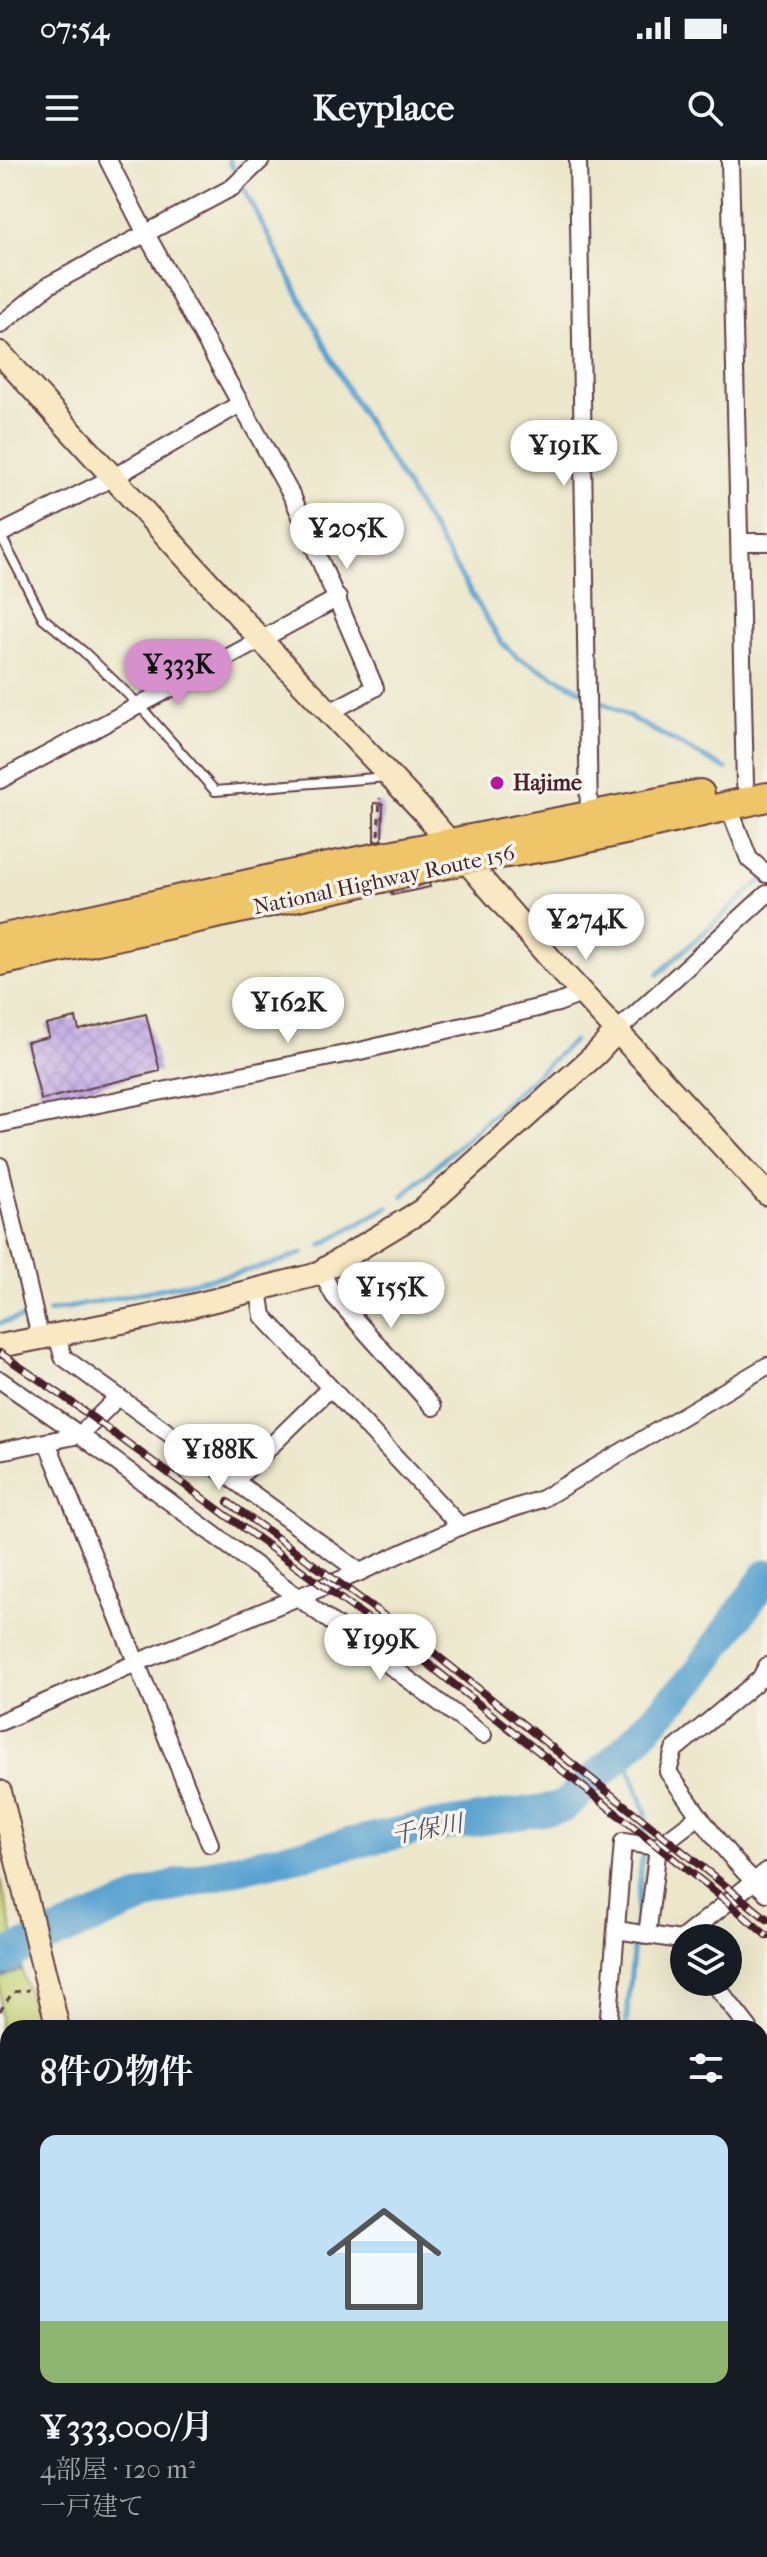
<!DOCTYPE html>
<html lang="ja">
<meta charset="utf-8">
<style>
body{margin:0;font-family:"IM FELL French Canon","Noto Serif JP",serif;background:#242831;color:#f1f3f6;height:100vh;display:flex;flex-direction:column;font-size:30px;white-space:nowrap}
*{box-sizing:border-box;margin:0}
p{font-size:26px;color:#9ea1a6}
.icon{flex:none;width:44px;height:44px;fill:none;stroke:currentColor;stroke-width:2;stroke-linecap:round;stroke-linejoin:round}
.map{position:relative;flex:1;overflow:hidden}
.drawer{position:absolute;left:0px;top:1860px;width:768px;height:538px;display:flex;flex-direction:column;background:#171b24;border-radius:24px 24px 0 0;box-shadow:0 8px 32px #0002}
.drawer>*{flex:none}
.tools{position:absolute;left:670px;top:1764px;display:grid;gap:16px}
.tools a{display:grid;place-items:center;width:72px;height:72px;border-radius:50%;background:#171b24;box-shadow:0 8px 32px #0002;font-size:40px}
.price{position:absolute;translate:-50% -68px;padding:0 18px;border-radius:28px;background:#fff;color:#222;font-size:26px;line-height:52px;filter:drop-shadow(0 2px 4px #0008)}
.price::after{content:'';position:absolute;left:50%;top:48px;width:24px;height:18px;margin-left:-12px;background:inherit;clip-path:polygon(0 0,100% 0,50% 100%)}
.price.current{background:#d690ce;color:#111}
ul{padding:0;list-style:none}
li{display:grid;align-content:center;gap:16px;height:424px;padding:0 40px}
li+li{border-top:2px solid #363941}
li span{display:grid;place-items:center;height:248px;border-radius:16px;color:#555}
li>.icon{margin-inline-start:auto}
span .icon{width:144px;height:144px;fill:#fffc;stroke-width:1}
li b{font-size:34px}
h2{display:flex;justify-content:space-between;align-items:center;height:96px;padding:0 40px;font-size:34px}
.status{display:flex;justify-content:space-between;align-items:center;height:56px;padding:0 40px;background:#171b24;direction:ltr}
.status svg{height:22px;fill:currentColor}
header{display:flex;justify-content:space-between;align-items:center;height:104px;padding:0 40px;background:#171b24;font-size:36px;font-weight:700}
.map>svg:first-child{display:block}
</style>
<div class="status"><b>07:54</b><svg viewBox="0 0 49 12"><path d="M0 12V9h3v3zM5 12V6h3v6zM10 12V3h3v9zM15 12V0h3v12zM26 1h20v11H26zM47 4h2v5h-2z"/></svg></div>
<header><svg class="icon" aria-label="menu" viewBox="0 0 24 24"><path d="M4 6h16M4 12h16M4 18h16"/></svg>Keyplace<svg class="icon" aria-label="search" viewBox="0 0 24 24"><circle cx="10" cy="10" r="6"/><path d="M15 15l6 6"/></svg></header>
<div class="map">
<svg width="767" height="2397" viewBox="0 0 767 2397">
<defs>
<pattern id="water-rules" width="6" height="5" patternUnits="userSpaceOnUse" patternTransform="scale(2)"><rect width="6" height="5" fill="#59a2d0"/><path d="M0 2.5h6" fill="none" stroke="#4c83a9"/></pattern>
<pattern id="building-cross-hatch" width="8" height="8" patternUnits="userSpaceOnUse" patternTransform="scale(2)"><rect width="8" height="8" fill="#bba0e6"/><path d="M0 0l8 8M0 8l8-8" fill="none" stroke="#9a82bb"/></pattern>
</defs>
<rect width="100%" height="100%" fill="#f7f3e8"/>
<filter id="ink" filterUnits="userSpaceOnUse"><feTurbulence type="fractalNoise" baseFrequency=".0125" numOctaves="2"/><feDisplacementMap in="SourceGraphic" scale="16" xChannelSelector="R" yChannelSelector="G"/><feConvolveMatrix kernelMatrix="1 2 1 2 8 2 1 2 1" color-interpolation-filters="sRGB"/></filter>
<filter id="wash" filterUnits="userSpaceOnUse"><feTurbulence type="fractalNoise" baseFrequency=".006" numOctaves="4" result="noise"/><feDisplacementMap in="SourceGraphic" scale="32" xChannelSelector="R" yChannelSelector="G"/><feGaussianBlur stdDeviation="1.8" result="paint"/><feColorMatrix in="noise" values="0 0 0 0 0 0 0 0 0 0 0 0 0 0 0 0 0 1.4 0 .05"/><feComposite in="paint" operator="in"/></filter>
<g filter="url(#wash)">
<rect width="100%" height="100%" fill="#ece7cb"/>
<!-- green -->
<path fill="#c3d173" stroke="#86784f" stroke-width="2" d="M0,1717L24,1819L39,1868H8V2349L0,2352Z"/>
<!-- water -->
<path fill="url(#water-rules)" stroke="#52607e" stroke-width="2" d="M14,1777L22,1809L0,1819V1781Z"/>
<g fill="none" stroke-linecap="round" stroke-linejoin="round">
<!-- stream -->
<g stroke="#59a2d0" stroke-width="5">
<path d="M229,0L349,232L501,482L517,497L584,532"/>
<path d="M592,537L726,609"/>
<path d="M658,814L764,718"/>
<path d="M403,1036L573,881"/>
<path d="M321,1085L388,1047"/>
<path d="M48,1152L237,1113L273,1104L303,1093"/>
<path d="M0,1163L22,1158"/>
<path d="M623,1592L646,1652L626,1868"/>
<path d="M475,2397L482,2390"/>
</g>
<!-- river -->
<path stroke="#59a2d0" stroke-width="32" d="M0,1797L164,1729L235,1709L412,1670L563,1647L623,1592L696,1516L767,1415"/>
</g>
<g id="blocks">
<!-- building -->
<g fill="url(#building-cross-hatch)">
<path d="M374,643L383,644L382,680L374,681Z"/>
<path d="M428,719L430,727L392,735L390,726Z"/>
<path d="M146,854L160,911L41,940L27,882L49,877L46,865L76,858L79,870Z"/>
</g>
</g>
</g>
<g filter="url(#ink)">
<use href="#blocks" fill-opacity="0" stroke="#623d43" stroke-width="2"/>
<g fill="none" stroke-linecap="round" stroke-linejoin="round">
<!-- lane casing -->
<g stroke="#623d43" stroke-width="12">
<path id="lane" d="M0,374L43,458L84,492L139,545L215,631L387,617"/>
</g>
<!-- street casing -->
<g stroke="#623d43" stroke-width="20">
<g id="street">
<path d="M108,0L145,72L293,338L375,528L330,552"/>
<path d="M578,0L589,655"/>
<path d="M730,0L745,624"/>
<path d="M0,165L49,125L233,27L261,0"/>
<path d="M0,374L114,317L240,244"/>
<path d="M740,382H767"/>
<path d="M0,620L338,438"/>
<path d="M728,645L749,699L767,714"/>
<path d="M618,870L767,734"/>
<path d="M0,964L360,891L558,843L584,833"/>
<path d="M0,1006L40,1177"/>
<path d="M321,1111L334,1136L433,1247"/>
<path d="M259,1130L263,1156L460,1366"/>
<path d="M57,1174L63,1197L235,1321"/>
<path d="M0,1220L80,1275L117,1238"/>
<path d="M330,1228L235,1321L360,1412"/>
<path d="M47,1282L210,1684"/>
<path d="M0,1291L80,1275L483,1575"/>
<path d="M767,1506L760,1519L674,1590L668,1612C698,1654 728,1700 767,1733"/>
<path d="M0,1562L136,1503L360,1412L468,1363L542,1339L767,1206"/>
<path d="M617,1770L680,1780L767,1711"/>
<path d="M647,1776L658,1687"/>
<path d="M713,1822L749,1868"/>
<path d="M608,1868L623,1682L658,1687L699,1656"/>
<path d="M760,1882L767,1891"/>
<path d="M123,2390L125,2397"/>
<path d="M619,2390L623,2397"/>
<path d="M457,2397L463,2390"/>
</g>
</g>
<!-- secondary casing -->
<g stroke="#623d43" stroke-width="26">
<g id="secondary">
<path d="M0,193L261,480L422,650L555,804L767,1034"/>
<path d="M0,1186L147,1157L315,1115L421,1051L596,894L618,870"/>
<path d="M0,1632L58,1868"/>
<path d="M760,2100L767,2095"/>
<path d="M0,2363L8,2361"/>
</g>
</g>
<!-- highway casing -->
<g stroke="#623d43" stroke-width="32">
<g id="highway">
<path d="M0,779L298,713L700,634"/>
<path d="M0,801L464,700L551,686L629,669L767,637"/>
</g>
</g>
<!-- path -->
<g stroke="#623d43" stroke-width="3" stroke-dasharray="6 6" stroke-linecap="butt">
<path d="M378,675L380,638"/>
<path d="M0,1851L13,1832L29,1830"/>
</g>
<!-- lane -->
<use href="#lane" stroke="#fff" stroke-width="8"/>
<!-- street -->
<use href="#street" stroke="#fff" stroke-width="16"/>
<!-- secondary -->
<use href="#secondary" stroke="#f8e8c3" stroke-width="22"/>
<!-- highway -->
<use href="#highway" stroke="#eec569" stroke-width="28"/>
<!-- rail casing -->
<g stroke="#4a1f2b" stroke-width="8">
<g id="rail">
<path d="M0,1193L67,1239L412,1491L724,1739L767,1776"/>
<path d="M228,1342L420,1482L767,1759"/>
</g>
</g>
<!-- rail -->
<use href="#rail" stroke="#f7f3e8" stroke-width="5" stroke-dasharray="15" stroke-linecap="butt"/>
</g>
</g>
<!-- markers -->
<circle fill="#b5179e" stroke="#f7f3e8" stroke-width="3" cx="497" cy="623" r="8"/>
<g text-anchor="middle" dominant-baseline="central" stroke-width="7" stroke-linejoin="round" paint-order="stroke">
<!-- poi labels -->
<g font-size="22" font-weight="bold" fill="#4a1f2b" stroke="#f7f3e8" text-anchor="start">
<text x="513" y="623">Hajime</text>
</g>
<!-- street labels -->
<g font-size="22" fill="#4a1f2b" stroke="#f7f3e8">
<text transform="translate(384 720) rotate(-12)">National Highway Route 156</text>
</g>
<!-- water labels -->
<g font-size="24" font-style="italic" fill="#50536d" stroke="#f7f3e8">
<text transform="translate(427 1669) rotate(-10)">千保川</text>
</g>
</g>
</svg>
<div class="tools">
<a><svg class="icon" aria-label="layers" viewBox="0 0 24 24"><path d="M12 4l9 5-9 5-9-5zM3 14l9 5 9-5"/></svg></a>
</div>
<b class="price" style="left:564px;top:328px">¥191K</b>
<b class="price" style="left:347px;top:411px">¥205K</b>
<b class="price current" style="left:178px;top:547px">¥333K</b>
<b class="price" style="left:586px;top:802px">¥274K</b>
<b class="price" style="left:288px;top:885px">¥162K</b>
<b class="price" style="left:391px;top:1170px">¥155K</b>
<b class="price" style="left:219px;top:1332px">¥188K</b>
<b class="price" style="left:380px;top:1522px">¥199K</b>
<section class="drawer">
<h2>8件の物件<svg class="icon" aria-label="filters" viewBox="0 0 24 24"><path d="M4 7h16M4 17h16"/><circle cx="9" cy="7" r="2"/><circle cx="15" cy="17" r="2"/></svg></h2>
<ul>
<li><span style="background:linear-gradient(#bfe0f5 75%,#8fb573 0)"><svg class="icon" aria-label="home" viewBox="0 0 24 24"><path d="M3 11l9-7 9 7M6 9v11h12V9"/></svg></span><div><b>¥333,000/月</b><p>4部屋 · 120 m²</p><p>一戸建て</p></div></li>
</ul>
</section>
</div>
